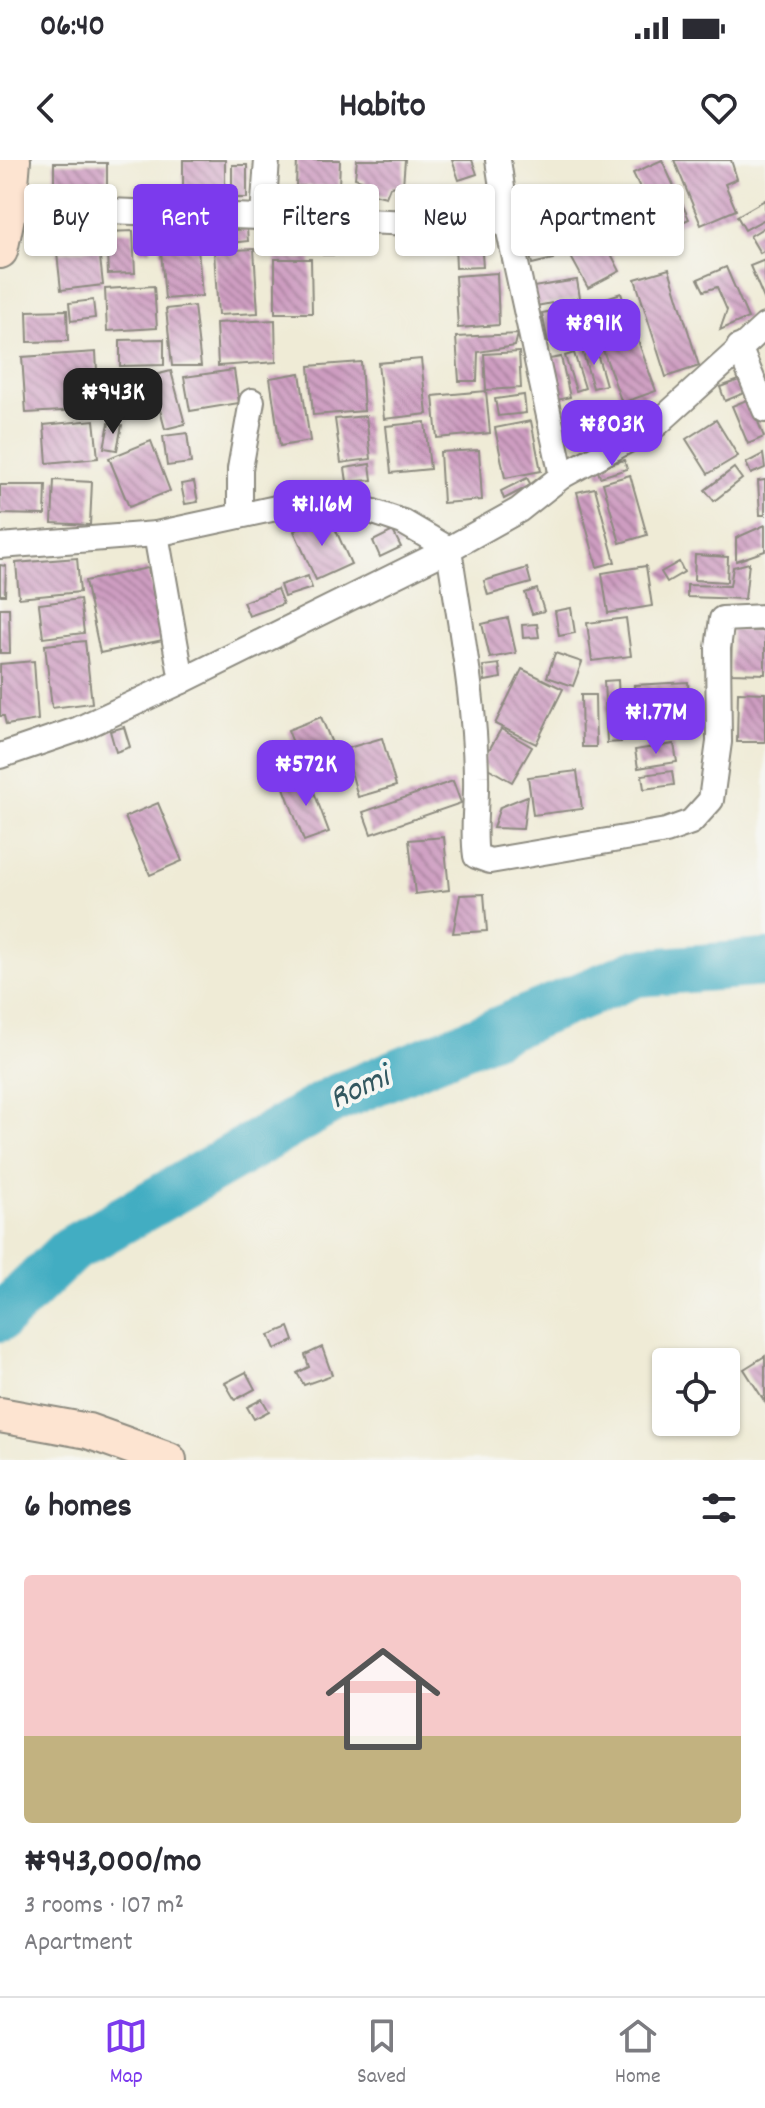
<!DOCTYPE html>
<meta charset="utf-8">
<style>
body{margin:0;font-family:Dekko,sans-serif;background:#f7f7f7;color:#2b2b33;height:100vh;display:flex;flex-direction:column;font-size:30px;white-space:nowrap}
*{box-sizing:border-box;margin:0}
p{font-size:26px;color:#7c7c81}
.icon{flex:none;width:44px;height:44px;fill:none;stroke:currentColor;stroke-width:2;stroke-linecap:round;stroke-linejoin:round}
.map{position:relative;height:1300px;overflow:hidden}
.sheet{display:flex;flex-direction:column;background:#fff;flex:1}
.sheet>*{flex:none}
.top-card{position:absolute;left:24px;top:24px;width:718px;height:72px;display:flex;gap:16px}
.buttons{position:absolute;left:652px;top:1188px;display:grid;gap:16px}
.buttons a{display:grid;place-items:center;width:88px;height:88px;border-radius:8px;background:#fff;box-shadow:0 2px 6px #0004;font-size:40px}
.price{position:absolute;translate:-50% -68px;padding:0 18px;border-radius:16px;background:#7c3aed;color:#fff;font-size:26px;line-height:52px;filter:drop-shadow(0 2px 4px #0008)}
.price::after{content:'';position:absolute;left:50%;top:48px;width:24px;height:18px;margin-left:-12px;background:inherit;clip-path:polygon(0 0,100% 0,50% 100%)}
.price.on{background:#222;color:#fff}
ul{padding:0;list-style:none}
li{display:grid;align-content:center;gap:16px;height:424px;padding:0 24px}
li+li{border-top:2px solid #e1e1e2}
li span{display:grid;place-items:center;height:248px;border-radius:8px;color:#555}
li>.icon{margin-inline-start:auto}
span .icon{width:144px;height:144px;fill:#fffc;stroke-width:1}
li b{font-size:34px}
h2{display:flex;justify-content:space-between;align-items:center;height:96px;padding:0 24px;font-size:34px}
.pill{padding:0 28px;border-radius:8px;background:#fff;box-shadow:0 2px 6px #0004;font-size:28px;line-height:72px}
.pill.on{background:#7c3aed;color:#fff}
.status{display:flex;justify-content:space-between;align-items:center;height:56px;padding:0 40px;background:#fff;direction:ltr}
.status svg{height:22px;fill:currentColor}
header{display:flex;justify-content:space-between;align-items:center;height:104px;padding:0 24px;background:#fff;font-size:36px;font-weight:700}
.tab-bar{display:flex;justify-content:space-around;align-items:center;height:112px;border-top:2px solid #e1e1e2;background:#fff;font-size:22px;color:#7c7c81}
.tab-bar a{display:grid;justify-items:center;gap:4px}
.tab-bar .on{color:#7c3aed}
.map>svg:first-child{display:block}
</style>
<div class="status"><b>06:40</b><svg viewBox="0 0 49 12"><path d="M0 12V9h3v3zM5 12V6h3v6zM10 12V3h3v9zM15 12V0h3v12zM26 1h20v11H26zM47 4h2v5h-2z"/></svg></div>
<header><svg class="icon" aria-label="back" viewBox="0 0 24 24"><path d="M15 5l-7 7 7 7"/></svg>Habito<svg class="icon" aria-label="heart" viewBox="0 0 24 24"><path d="M12 20l-8-8c-3-5 5-10 8-4 3-6 11-1 8 4z"/></svg></header>
<div class="map">
<svg width="765" height="1300" viewBox="0 0 765 1300">
<defs>
<pattern id="building-back-hatch" width="6" height="6" patternUnits="userSpaceOnUse" patternTransform="scale(2)"><rect width="6" height="6" fill="#ce9dc1"/><path d="M-1 5l2 2M0 0l6 6M5-1l2 2" fill="none" stroke="#a7809d"/></pattern>
</defs>
<rect width="100%" height="100%" fill="#f6f6f2"/>
<filter id="ink" filterUnits="userSpaceOnUse"><feTurbulence type="fractalNoise" baseFrequency=".0125" numOctaves="2"/><feDisplacementMap in="SourceGraphic" scale="16" xChannelSelector="R" yChannelSelector="G"/><feConvolveMatrix kernelMatrix="1 2 1 2 8 2 1 2 1" color-interpolation-filters="sRGB"/></filter>
<filter id="wash" filterUnits="userSpaceOnUse"><feTurbulence type="fractalNoise" baseFrequency=".006" numOctaves="4" result="noise"/><feDisplacementMap in="SourceGraphic" scale="32" xChannelSelector="R" yChannelSelector="G"/><feGaussianBlur stdDeviation="1.8" result="paint"/><feColorMatrix in="noise" values="0 0 0 0 0 0 0 0 0 0 0 0 0 0 0 0 0 1.4 0 .05"/><feComposite in="paint" operator="in"/></filter>
<g filter="url(#wash)">
<rect width="100%" height="100%" fill="#efebd6"/>
<g fill="none" stroke-linecap="round" stroke-linejoin="round">
<!-- river -->
<path stroke="#43adc2" stroke-width="48" d="M0,1158L70,1090L334,939L636,813L765,803"/>
</g>
<g id="blocks">
<!-- building -->
<g fill="url(#building-back-hatch)">
<path d="M183,0H225V31L183,30Z"/>
<path d="M297,0H340L339,27L296,26Z"/>
<path d="M357,0H405L403,25L390,27L386,37L366,32L365,21L355,18Z"/>
<path d="M452,0H472L477,14L459,20Z"/>
<path d="M662,0L689,59L661,72L633,13Z"/>
<path d="M674,0H731L737,19L725,24L736,50L701,65Z"/>
<rect x="54" y="3" width="53" height="31"/>
<rect x="232" y="5" width="15" height="33"/>
<path d="M765,40V59L745,70L737,56Z"/>
<path d="M549,46L555,76L527,82L520,52Z"/>
<path d="M148,66L151,90L140,91L137,68Z"/>
<path d="M765,67V90L760,93L750,76Z"/>
<path d="M247,69L248,81L213,85L212,72Z"/>
<path d="M316,69L317,89H279V70Z"/>
<path d="M332,69L333,95H323L322,70Z"/>
<path d="M598,69L620,111L588,128L565,86Z"/>
<path d="M133,71L135,113L108,114L106,72Z"/>
<path d="M197,76L202,136L165,139L160,79Z"/>
<path d="M481,81L483,107L456,108L455,83Z"/>
<path d="M550,83L553,99L532,104L528,88Z"/>
<path d="M99,88L103,125L61,130L57,93Z"/>
<path d="M254,89L258,153L218,155L214,91Z"/>
<path d="M275,99H311L312,153H275Z"/>
<path d="M765,100V141L750,106Z"/>
<path d="M726,107L748,158L720,170L727,150L717,127L704,131L698,119Z"/>
<path d="M669,109L699,206L666,217L635,119Z"/>
<path d="M497,113L499,165L458,168L455,116Z"/>
<path d="M577,120L580,138L536,146L533,127Z"/>
<path d="M154,126L157,168L107,171L105,129Z"/>
<path d="M621,133L632,167L599,178L588,144Z"/>
<path d="M93,140L95,158L71,161L69,143Z"/>
<path d="M194,146L201,206H172L166,149Z"/>
<path d="M575,147L580,176L548,182L542,153Z"/>
<path d="M67,150L68,181L28,182L27,151Z"/>
<path d="M275,160L276,202L218,206L216,163Z"/>
<path d="M518,174L515,186L478,192L477,221H459L456,177Z"/>
<path d="M636,175L656,231L622,243L602,187Z"/>
<path d="M164,179V205L120,206V180Z"/>
<path d="M595,186L606,225L593,228L582,190Z"/>
<path d="M96,192L99,249L26,253L22,197Z"/>
<path d="M519,192L521,228L486,230L484,194Z"/>
<path d="M574,193L585,228L576,231L565,196Z"/>
<path d="M561,197L570,237L553,241L544,200Z"/>
<path d="M421,199L427,254L384,259L378,203Z"/>
<path d="M361,202L364,251L313,255L309,206Z"/>
<path d="M234,210L239,243L190,251L184,217Z"/>
<path d="M171,211L185,264L165,269L151,216Z"/>
<path d="M300,213L310,281L280,286L270,218Z"/>
<path d="M739,220L744,233L725,241L720,227Z"/>
<path d="M486,231L490,273L437,278L433,236Z"/>
<path d="M524,235L526,253L498,256L495,239Z"/>
<path d="M749,239L764,277L748,284L732,246Z"/>
<path d="M366,256L371,299L341,303L335,259Z"/>
<path d="M94,260L98,298L47,303L44,265Z"/>
<path d="M716,260L738,296L708,314L686,279Z"/>
<path d="M531,261L541,311L505,318L495,268Z"/>
<path d="M425,262L430,309L391,313L386,266Z"/>
<path d="M109,263L122,265L117,290L104,288Z"/>
<path d="M187,273L191,303L167,306L163,276Z"/>
<path d="M151,281L170,331L129,347L109,298Z"/>
<path d="M479,290L482,340L443,343L440,292Z"/>
<path d="M763,294L765,308L751,314L746,303Z"/>
<path d="M624,300L627,309L600,317L597,308Z"/>
<path d="M370,304L372,320L347,322L345,308Z"/>
<path d="M734,308L742,319L714,341L705,330Z"/>
<path d="M630,315L647,375L620,383L603,323Z"/>
<path d="M527,318L531,325L504,339L501,331Z"/>
<path d="M54,320L92,322L90,365L52,363Z"/>
<path d="M765,320V355H760L758,321Z"/>
<path d="M194,322L198,342L185,344L181,324Z"/>
<path d="M0,325H46L45,355L0,354Z"/>
<path d="M595,328L615,402L597,407L577,332Z"/>
<path d="M329,355L351,404L316,420L294,371Z"/>
<path d="M765,365V391L736,401V378Z"/>
<path d="M393,371L401,387L380,397L373,381Z"/>
<path d="M695,395L728,397L727,422L694,420Z"/>
<path d="M77,398L80,432L19,438L16,403Z"/>
<path d="M679,402L684,412L667,422L661,412Z"/>
<path d="M749,403L745,439L687,437V425L730,426L733,407Z"/>
<path d="M0,405L6,406L5,435H0Z"/>
<path d="M646,406L652,446L608,453L602,413Z"/>
<path d="M148,408L163,480L100,493L85,421Z"/>
<path d="M527,408L531,423L488,435L484,421Z"/>
<path d="M308,416L312,428L284,437L280,425Z"/>
<path d="M277,429L283,444L249,456L243,442Z"/>
<path d="M537,429L544,451L532,454L525,433Z"/>
<path d="M80,439L84,473L43,478L39,444Z"/>
<path d="M0,448H9L10,493H0Z"/>
<path d="M571,448L575,473L559,476L555,451Z"/>
<path d="M508,458L516,493L490,498L482,464Z"/>
<path d="M626,458L631,496L592,501L587,463Z"/>
<path d="M537,464L539,477L523,478L522,465Z"/>
<path d="M732,470L765,471V514L731,513Z"/>
<path d="M85,481L92,543L52,548L45,485Z"/>
<path d="M555,493L582,502L573,526L547,517Z"/>
<path d="M34,501L38,560L6,565L4,556H0V504Z"/>
<path d="M499,504L501,518L485,521L483,506Z"/>
<path d="M522,509L563,529L536,584L495,564Z"/>
<path d="M618,520L621,582L607,583L604,521Z"/>
<path d="M688,522L690,559L635,562L634,525Z"/>
<path d="M738,532L765,533V582H737Z"/>
<path d="M581,535H595L596,587H582Z"/>
<path d="M321,557L336,593L302,606L288,570Z"/>
<path d="M697,566V578L669,580L668,568Z"/>
<path d="M124,567L130,587L116,592L110,571Z"/>
<path d="M658,568L659,579L628,580V569Z"/>
<path d="M501,569L532,587L512,622L481,604Z"/>
<path d="M382,578L396,626L358,637L345,589Z"/>
<path d="M674,584L677,602L638,608L635,590Z"/>
<path d="M577,611L582,649L533,655L528,617Z"/>
<path d="M672,611L674,625L644,629L642,615Z"/>
<path d="M308,616L329,672L304,681L283,625Z"/>
<path d="M453,621L461,643L371,674L363,652Z"/>
<path d="M527,636L523,669L493,668L500,647Z"/>
<path d="M158,643L182,701L150,715L125,657Z"/>
<path d="M444,677L449,730L415,734L409,680Z"/>
<path d="M484,734L487,771L453,773L460,735Z"/>
<path d="M289,1167L294,1181L275,1189L269,1175Z"/>
<path d="M322,1187L332,1215L304,1225L297,1213L309,1207L305,1195Z"/>
<path d="M765,1196V1242L744,1209Z"/>
<path d="M246,1212L255,1229L235,1240L225,1223Z"/>
<path d="M262,1239L269,1251L254,1259L247,1247Z"/>
</g>
</g>
</g>
<g filter="url(#ink)">
<use href="#blocks" fill-opacity="0" stroke="#8d8b80" stroke-width="2"/>
<g fill="none" stroke-linecap="round" stroke-linejoin="round">
<!-- street casing -->
<g stroke="#8d8b80" stroke-width="28">
<g id="street">
<path d="M498,0L507,62L562,316"/>
<path d="M9,47L438,64L507,62"/>
<path d="M263,56L267,0"/>
<path d="M739,187L765,250"/>
<path d="M240,355V309L252,241"/>
<path d="M156,374L182,521"/>
<path d="M0,386L156,374L290,345L347,343L403,362L449,389C460,464 475,541 476,616C477,643 472,669 476,696L490,701L666,671L691,662L711,640L719,582L718,488L722,459L765,457"/>
<path d="M0,596L79,569L182,521L449,389L519,350L562,316L656,265L765,166"/>
</g>
</g>
<!-- secondary casing -->
<g stroke="#8d8b80" stroke-width="38">
<g id="secondary">
<path d="M0,91L9,47L13,0"/>
<path d="M0,1255L88,1271L169,1300"/>
</g>
</g>
<!-- street -->
<use href="#street" stroke="#fff" stroke-width="24"/>
<!-- secondary -->
<use href="#secondary" stroke="#fde4d1" stroke-width="34"/>
</g>
</g>
<g text-anchor="middle" dominant-baseline="central" stroke-width="8" stroke-linejoin="round" paint-order="stroke">
<!-- water labels -->
<g font-size="34" font-style="italic" fill="#335860" stroke="#f6f6f2">
<text transform="translate(360 930) rotate(-24)">Romi</text>
</g>
</g>
</svg>
<div class="buttons">
<a><svg class="icon" aria-label="locate" viewBox="0 0 24 24"><circle cx="12" cy="12" r="6"/><path d="M12 2v4M12 18v4M2 12h4M18 12h4"/></svg></a>
</div>
<b class="price" style="left:594px;top:207px">₦891K</b>
<b class="price on" style="left:113px;top:276px">₦943K</b>
<b class="price" style="left:612px;top:308px">₦803K</b>
<b class="price" style="left:322px;top:388px">₦1.16M</b>
<b class="price" style="left:656px;top:596px">₦1.77M</b>
<b class="price" style="left:306px;top:648px">₦572K</b>
<div class="top-card">
<a class="pill">Buy</a>
<a class="pill on">Rent</a>
<a class="pill">Filters</a>
<a class="pill">New</a>
<a class="pill">Apartment</a>
</div>
</div>
<section class="sheet">
<h2>6 homes<svg class="icon" aria-label="filters" viewBox="0 0 24 24"><path d="M4 7h16M4 17h16"/><circle cx="9" cy="7" r="2"/><circle cx="15" cy="17" r="2"/></svg></h2>
<ul>
<li><span style="background:linear-gradient(#f6c9c9 65%,#c2b280 0)"><svg class="icon" aria-label="home" viewBox="0 0 24 24"><path d="M3 11l9-7 9 7M6 9v11h12V9"/></svg></span><div><b>₦943,000/mo</b><p>3 rooms · 107 m²</p><p>Apartment</p></div></li>
</ul>
</section>
<nav class="tab-bar">
<a class="on"><svg class="icon" aria-label="map" viewBox="0 0 24 24"><path d="M3 6l6-2 6 2 6-2v14l-6 2-6-2-6 2zM9 4v14M15 6v14"/></svg>Map</a>
<a><svg class="icon" aria-label="saved" viewBox="0 0 24 24"><path d="M7 4h10v16l-5-4-5 4z"/></svg>Saved</a>
<a><svg class="icon" aria-label="home" viewBox="0 0 24 24"><path d="M3 11l9-7 9 7M6 9v11h12V9"/></svg>Home</a>
</nav>
